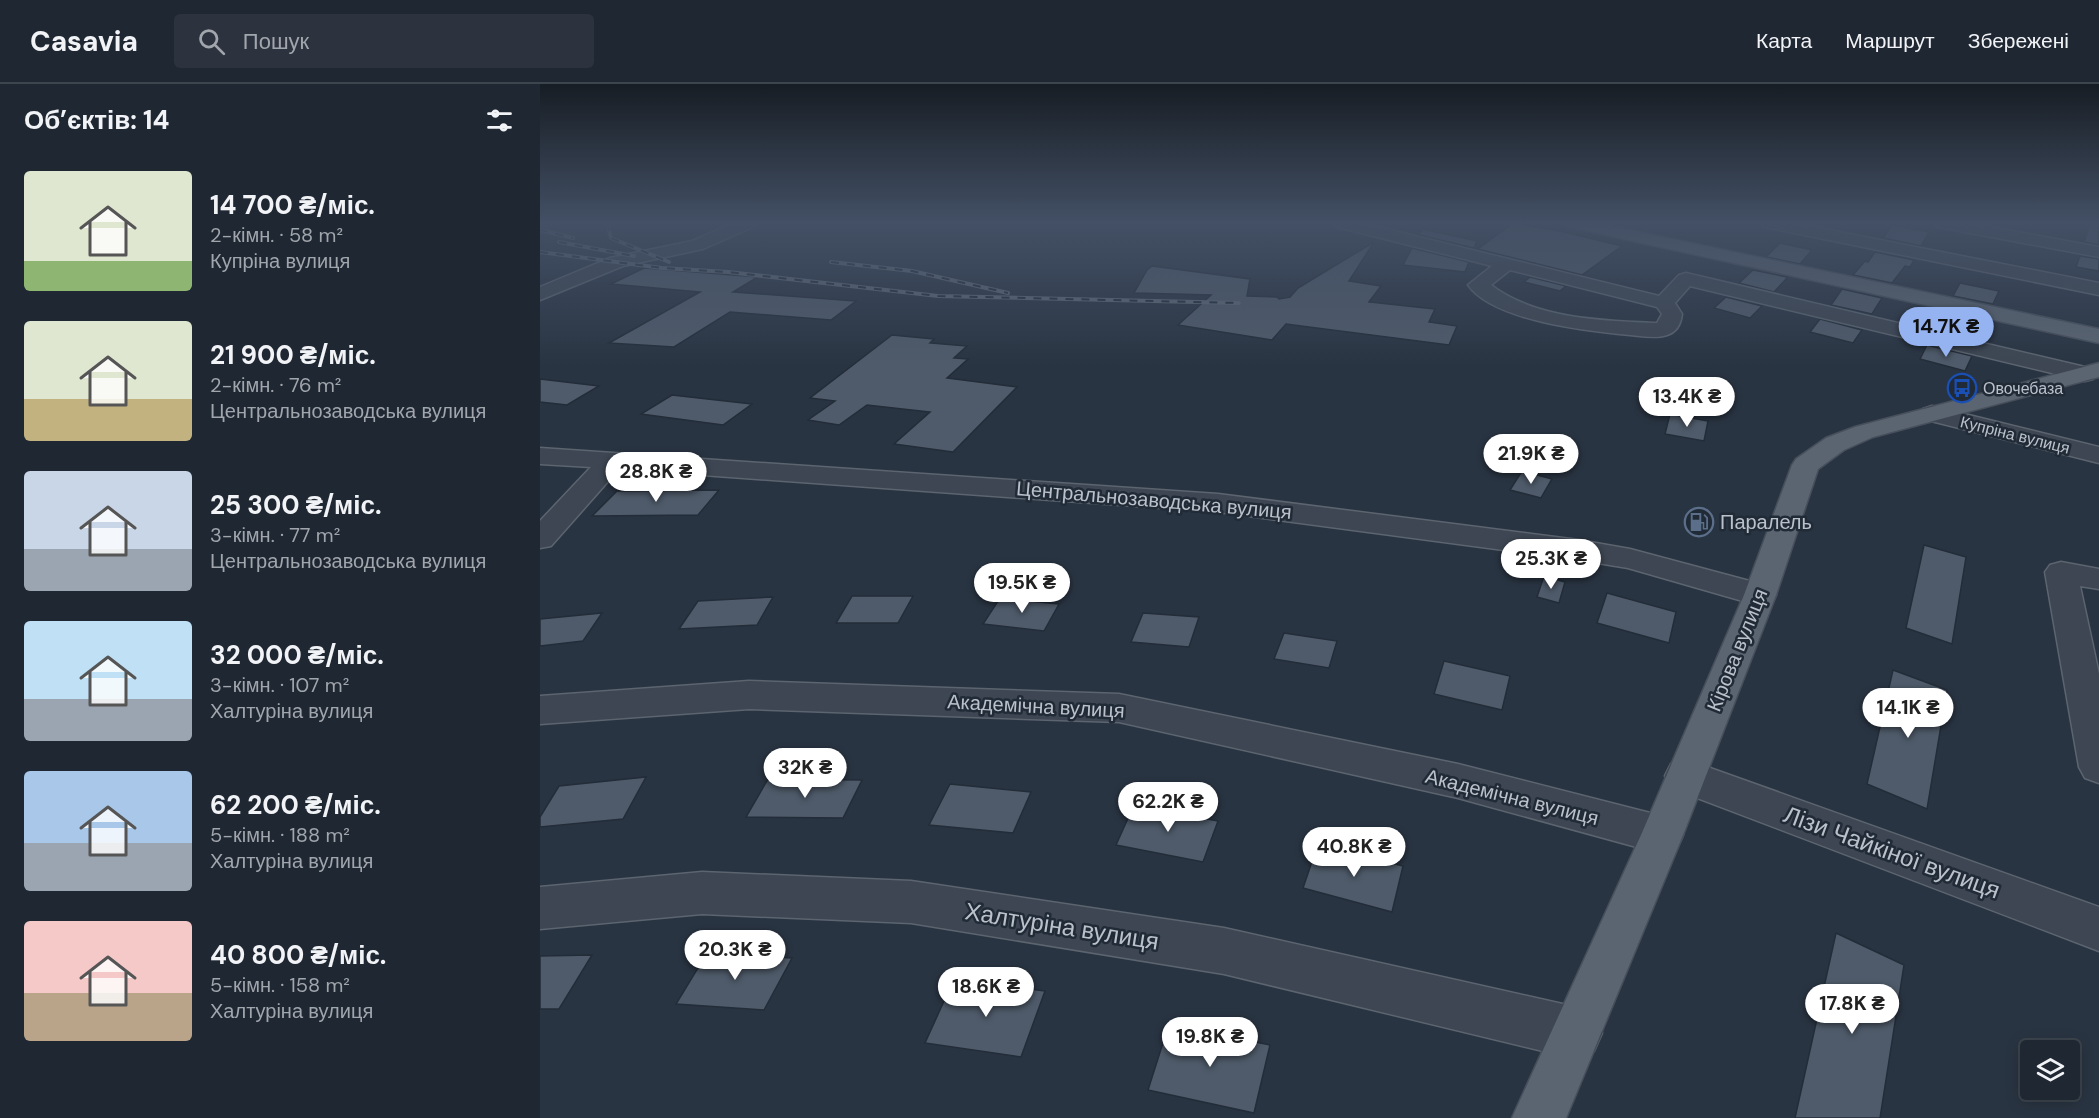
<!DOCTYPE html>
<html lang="uk">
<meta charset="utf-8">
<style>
body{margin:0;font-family:"DM Sans",sans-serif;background:#2c333e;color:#f1f3f6;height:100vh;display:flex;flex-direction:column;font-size:22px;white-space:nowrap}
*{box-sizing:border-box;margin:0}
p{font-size:20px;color:#a1a5ac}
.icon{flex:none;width:33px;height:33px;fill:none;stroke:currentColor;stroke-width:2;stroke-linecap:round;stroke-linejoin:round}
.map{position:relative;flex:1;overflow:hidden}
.panel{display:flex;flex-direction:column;background:#1f2732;width:540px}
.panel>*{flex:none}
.tools{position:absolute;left:1480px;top:956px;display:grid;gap:12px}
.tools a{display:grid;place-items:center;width:60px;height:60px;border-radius:6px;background:#1f2732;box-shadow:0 3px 15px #0003,0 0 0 2px #3c444d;font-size:30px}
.price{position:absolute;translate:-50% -51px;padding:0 14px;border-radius:21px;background:#fff;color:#222;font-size:20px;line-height:39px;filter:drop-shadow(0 2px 3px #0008)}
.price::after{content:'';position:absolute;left:50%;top:36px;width:18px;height:14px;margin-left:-9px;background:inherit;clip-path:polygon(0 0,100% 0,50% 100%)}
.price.on{background:#95b2f1;color:#111}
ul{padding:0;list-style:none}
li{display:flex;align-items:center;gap:18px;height:150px;padding:0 24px}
li span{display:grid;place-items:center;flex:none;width:168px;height:120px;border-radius:6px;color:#555}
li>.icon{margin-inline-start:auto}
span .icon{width:72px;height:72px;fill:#fffc;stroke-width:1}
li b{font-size:26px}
h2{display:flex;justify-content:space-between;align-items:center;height:72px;padding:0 24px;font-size:26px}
header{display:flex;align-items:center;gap:36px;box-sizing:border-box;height:84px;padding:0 30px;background:#1f2732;border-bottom:2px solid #3c444d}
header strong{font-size:28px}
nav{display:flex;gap:33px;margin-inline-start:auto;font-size:21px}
.search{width:420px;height:54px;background:#2c333e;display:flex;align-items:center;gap:15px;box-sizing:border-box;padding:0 21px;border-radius:6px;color:#a1a5ac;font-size:22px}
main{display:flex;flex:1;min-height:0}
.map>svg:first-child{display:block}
</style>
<header>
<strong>Casavia</strong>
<div class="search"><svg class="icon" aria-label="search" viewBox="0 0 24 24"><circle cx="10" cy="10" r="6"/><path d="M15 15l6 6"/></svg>Пошук</div>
<nav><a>Карта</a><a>Маршрут</a><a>Збережені</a></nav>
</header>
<main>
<section class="panel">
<h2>Об’єктів: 14<svg class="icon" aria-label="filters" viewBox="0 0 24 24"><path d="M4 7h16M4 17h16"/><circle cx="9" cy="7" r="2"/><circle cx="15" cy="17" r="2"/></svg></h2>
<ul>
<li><span style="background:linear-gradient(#dfe7d0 75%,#8fb573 0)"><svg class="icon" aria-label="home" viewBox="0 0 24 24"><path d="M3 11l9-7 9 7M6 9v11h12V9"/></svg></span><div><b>14 700 ₴/міс.</b><p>2-кімн. · 58 m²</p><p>Купріна вулиця</p></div></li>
<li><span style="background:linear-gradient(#dfe7d0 65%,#c2b280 0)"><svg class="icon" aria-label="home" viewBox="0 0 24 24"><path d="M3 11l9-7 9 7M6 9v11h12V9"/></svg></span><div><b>21 900 ₴/міс.</b><p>2-кімн. · 76 m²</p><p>Центральнозаводська вулиця</p></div></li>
<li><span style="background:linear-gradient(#c9d6e8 65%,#9aa5b1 0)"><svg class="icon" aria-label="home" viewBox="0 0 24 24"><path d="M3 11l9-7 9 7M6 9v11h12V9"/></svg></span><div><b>25 300 ₴/міс.</b><p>3-кімн. · 77 m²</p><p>Центральнозаводська вулиця</p></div></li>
<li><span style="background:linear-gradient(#bfe0f5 65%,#9aa5b1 0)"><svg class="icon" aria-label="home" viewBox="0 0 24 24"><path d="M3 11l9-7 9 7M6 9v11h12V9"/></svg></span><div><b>32 000 ₴/міс.</b><p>3-кімн. · 107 m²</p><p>Халтуріна вулиця</p></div></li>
<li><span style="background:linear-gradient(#a9c7e8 60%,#9aa5b1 0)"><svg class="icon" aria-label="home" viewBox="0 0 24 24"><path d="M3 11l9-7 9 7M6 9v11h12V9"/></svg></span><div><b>62 200 ₴/міс.</b><p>5-кімн. · 188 m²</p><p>Халтуріна вулиця</p></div></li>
<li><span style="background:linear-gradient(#f6c9c9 60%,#b9a48a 0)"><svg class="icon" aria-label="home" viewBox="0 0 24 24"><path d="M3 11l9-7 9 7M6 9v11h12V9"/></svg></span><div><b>40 800 ₴/міс.</b><p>5-кімн. · 158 m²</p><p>Халтуріна вулиця</p></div></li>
</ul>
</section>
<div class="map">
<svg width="1559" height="1034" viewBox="0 0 1559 1034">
<rect width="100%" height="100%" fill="#293442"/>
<!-- building -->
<g fill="#4f5b6a" stroke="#232d39" stroke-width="1.5">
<path d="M973,139L1020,147L1082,162L1042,191L938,165Z"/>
<path d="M1550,139H1559V161L1544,158Z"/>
<path d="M1352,141L1389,148L1381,162L1343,154Z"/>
<path d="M882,145L937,157L934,164L879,151Z"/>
<path d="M834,158L809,197L841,202L829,218L895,225L889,238L917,242L909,261L746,240L732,256L638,241L671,211L594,209L607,186L612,182L710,195L707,212L737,213L739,215L750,213L758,204Z"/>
<path d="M1240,159L1272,166L1260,180L1226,173Z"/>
<path d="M872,164L929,178L925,188L863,181Z"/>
<path d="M1335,168L1374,176L1370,183L1365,182L1352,199L1313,191L1325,177L1328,178Z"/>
<path d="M1540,172L1559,175V187L1536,183Z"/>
<path d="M104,184L218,193L193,208L316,217L291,236L190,228L134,263L69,259L160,208L71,200Z"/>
<path d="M1213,186L1247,193V194L1234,208L1199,199Z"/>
<path d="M990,193L1026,202L1020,207L984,198Z"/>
<path d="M1420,199L1459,207L1453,220L1413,212Z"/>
<path d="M1302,205L1342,214L1332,230L1291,221Z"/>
<path d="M1186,213L1222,222L1210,234L1174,224Z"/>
<path d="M1405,228L1446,237L1439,256L1396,246Z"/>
<path d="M1280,235L1322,246L1313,259L1270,248Z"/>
<path d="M352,251L394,255L390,259L427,262L414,274L428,275L407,294L477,303L413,368L354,360L390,328L327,321L299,341L268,336L295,317L270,314Z"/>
<path d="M1387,261L1432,272L1425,287L1380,275Z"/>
<path d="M0,295L59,302L27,321L0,318Z"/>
<path d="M132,311L212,320L183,341L101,330Z"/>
<path d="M1130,330L1168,337L1164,357L1125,350Z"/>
<path d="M982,387L1012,395L1001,414L970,406Z"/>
<path d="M179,406L158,431L52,432L77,407Z"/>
<path d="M1384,461L1426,473L1412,560L1366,544Z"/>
<path d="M1004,492L1025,498L1019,519L997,513Z"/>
<path d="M1067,509L1136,528L1129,559L1057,539Z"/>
<path d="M312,512H373L358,539H296Z"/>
<path d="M233,513L217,541L139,545L158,517Z"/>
<path d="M460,514L519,520L504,547L443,540Z"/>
<path d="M62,529L43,557L0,562V535Z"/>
<path d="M603,529L659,533L649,563L591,558Z"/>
<path d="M744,549L797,557L789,584L734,575Z"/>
<path d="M904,577L970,592L962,626L894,610Z"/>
<path d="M1353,586L1407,606L1387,725L1327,700Z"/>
<path d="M106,693L83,735L0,743V733L19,702Z"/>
<path d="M228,695L322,696L303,734L206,733Z"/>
<path d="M410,700L491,708L473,749L389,741Z"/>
<path d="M594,721L678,737L663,778L576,761Z"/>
<path d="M778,760L863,782L852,828L763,804Z"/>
<path d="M1296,849L1364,881L1340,1034H1255Z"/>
<path d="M167,869L252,874L224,926L136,920Z"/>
<path d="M52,871L19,925H0V872Z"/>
<path d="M414,895L505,907L481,973L385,959Z"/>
<path d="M629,940L730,961L714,1029L608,1006Z"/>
</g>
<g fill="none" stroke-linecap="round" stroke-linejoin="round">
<!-- minor casing -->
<g stroke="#5b646f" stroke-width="3">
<g id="minor">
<path d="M194,139H216L213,143L163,165L83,182L0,216V203L70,174L152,157Z"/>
<path d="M794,139H822L1119,212L1139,191L1146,189L1545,283L1553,285L1557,290L1553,295L1545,297L1150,202L1135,219L1142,230C1141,239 1137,248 1127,251C1116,255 1101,252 1090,251C1049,247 953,237 928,201L952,182L797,143ZM970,186L1117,223L1122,230L1117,239C1063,237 995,235 951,201Z"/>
<path d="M1221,139H1254L1559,199V211L1230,144L1224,143Z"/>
<path d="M1394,139H1429L1559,163V173L1403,144L1397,143Z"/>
<path d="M1392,322L1559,363V379L1383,335L1379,330L1383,325Z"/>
<path d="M0,364L678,410L1039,456L1090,465L1232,503L1236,511L1232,519L1220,522L1088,484L1039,476L678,428L79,385L11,462L0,464V437L51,383L0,380Z"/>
<path d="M1521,478L1559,485V505L1540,502L1559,590V699L1545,694L1539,683L1505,488L1510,481Z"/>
<path d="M209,597L579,610L918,680L1122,732L1137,738L1143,751L1137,764L1122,770L918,714L579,638L209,625L0,640V612Z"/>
<path d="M1145,675L1559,823V867L1131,704L1125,692L1131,680Z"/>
<path d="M162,788L371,797L684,844L1036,923L1054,931L1062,949L1054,967L1036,975L684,890L371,839L162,830L0,845V803Z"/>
</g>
</g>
<!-- major casing -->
<g stroke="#464f5b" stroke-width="3">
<g id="major">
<path d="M1025,139H1056L1559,245V259L1034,144L1028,143Z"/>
<path d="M1559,279V293L1333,353L1304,366L1278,385L1236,511L1143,751L1026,1034H972L1101,751L1204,511L1252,381L1256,375L1286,354L1315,343Z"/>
</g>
</g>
<!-- minor -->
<use href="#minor" fill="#3d4652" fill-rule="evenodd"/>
<!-- major -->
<use href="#major" fill="#5b6571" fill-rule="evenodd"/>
<!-- rail casing -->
<g stroke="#5f6a78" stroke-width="4">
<g id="rail">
<path d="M67,139L71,154L129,178"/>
<path d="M0,146L33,154"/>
<path d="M19,158L94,172"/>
<path d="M0,168L122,184L188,188L398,212L699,219"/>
<path d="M291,178L372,187L468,209"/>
</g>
</g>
<!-- rail -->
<use href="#rail" stroke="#212b37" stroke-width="2" stroke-dasharray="8" stroke-linecap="butt"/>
</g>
<!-- sky -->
<linearGradient id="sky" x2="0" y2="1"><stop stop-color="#171d24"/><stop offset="0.49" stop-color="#435065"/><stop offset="1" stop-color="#435065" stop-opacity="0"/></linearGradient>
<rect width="1559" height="283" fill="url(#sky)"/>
<!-- icons -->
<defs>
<g id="bus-ring" transform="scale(1.5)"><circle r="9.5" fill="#212b37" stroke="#1a4fb4" stroke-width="1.5"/><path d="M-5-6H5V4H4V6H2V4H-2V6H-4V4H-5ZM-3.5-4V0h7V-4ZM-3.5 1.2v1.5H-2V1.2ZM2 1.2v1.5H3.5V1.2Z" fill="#1a4fb4"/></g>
<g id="fuel-ring" transform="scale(1.5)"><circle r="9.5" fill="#212b37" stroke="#5c6f8a" stroke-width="1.5"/><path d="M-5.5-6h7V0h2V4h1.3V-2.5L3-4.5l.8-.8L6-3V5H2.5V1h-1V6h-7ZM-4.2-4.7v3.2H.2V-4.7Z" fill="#5c6f8a"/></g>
</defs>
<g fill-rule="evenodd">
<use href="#bus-ring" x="1422" y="304"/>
<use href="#fuel-ring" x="1159" y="438"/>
</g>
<g text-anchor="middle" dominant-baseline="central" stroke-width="5" stroke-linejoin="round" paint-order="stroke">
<!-- far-poi labels -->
<g font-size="16" fill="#bac1cb" stroke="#212b37" text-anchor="start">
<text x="1443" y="304">Овочебаза</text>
</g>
<!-- far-street labels -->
<g font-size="16" fill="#bac1cb" stroke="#212b37">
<text transform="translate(1475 351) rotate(14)">Купріна вулиця</text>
</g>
<!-- street labels -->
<g font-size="20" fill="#bac1cb" stroke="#212b37">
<text transform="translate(614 416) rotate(5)">Центральнозаводська вулиця</text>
<text transform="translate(1197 566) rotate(-68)">Кірова вулиця</text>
<text transform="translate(496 622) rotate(3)">Академічна вулиця</text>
<text transform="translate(972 713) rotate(14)">Академічна вулиця</text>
</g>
<!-- poi labels -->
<g font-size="20" fill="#bac1cb" stroke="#212b37" text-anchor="start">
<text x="1180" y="438">Паралель</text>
</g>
<!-- near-street labels -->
<g font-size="24" fill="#bac1cb" stroke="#212b37">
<text transform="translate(1352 768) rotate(20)">Лізи Чайкіної вулиця</text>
<text transform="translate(522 842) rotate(9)">Халтуріна вулиця</text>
</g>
</g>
</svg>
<div class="tools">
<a><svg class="icon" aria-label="layers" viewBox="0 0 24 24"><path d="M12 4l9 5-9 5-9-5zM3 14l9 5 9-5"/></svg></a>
</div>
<b class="price on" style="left:1406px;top:274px">14.7K ₴</b>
<b class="price" style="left:1147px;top:344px">13.4K ₴</b>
<b class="price" style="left:991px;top:401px">21.9K ₴</b>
<b class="price" style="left:116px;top:419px">28.8K ₴</b>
<b class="price" style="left:1011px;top:506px">25.3K ₴</b>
<b class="price" style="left:482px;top:530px">19.5K ₴</b>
<b class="price" style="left:1368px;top:655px">14.1K ₴</b>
<b class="price" style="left:265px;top:715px">32K ₴</b>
<b class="price" style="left:628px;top:749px">62.2K ₴</b>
<b class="price" style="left:814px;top:794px">40.8K ₴</b>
<b class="price" style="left:195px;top:897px">20.3K ₴</b>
<b class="price" style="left:446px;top:934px">18.6K ₴</b>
<b class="price" style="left:1312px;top:951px">17.8K ₴</b>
<b class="price" style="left:670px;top:984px">19.8K ₴</b>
</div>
</main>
